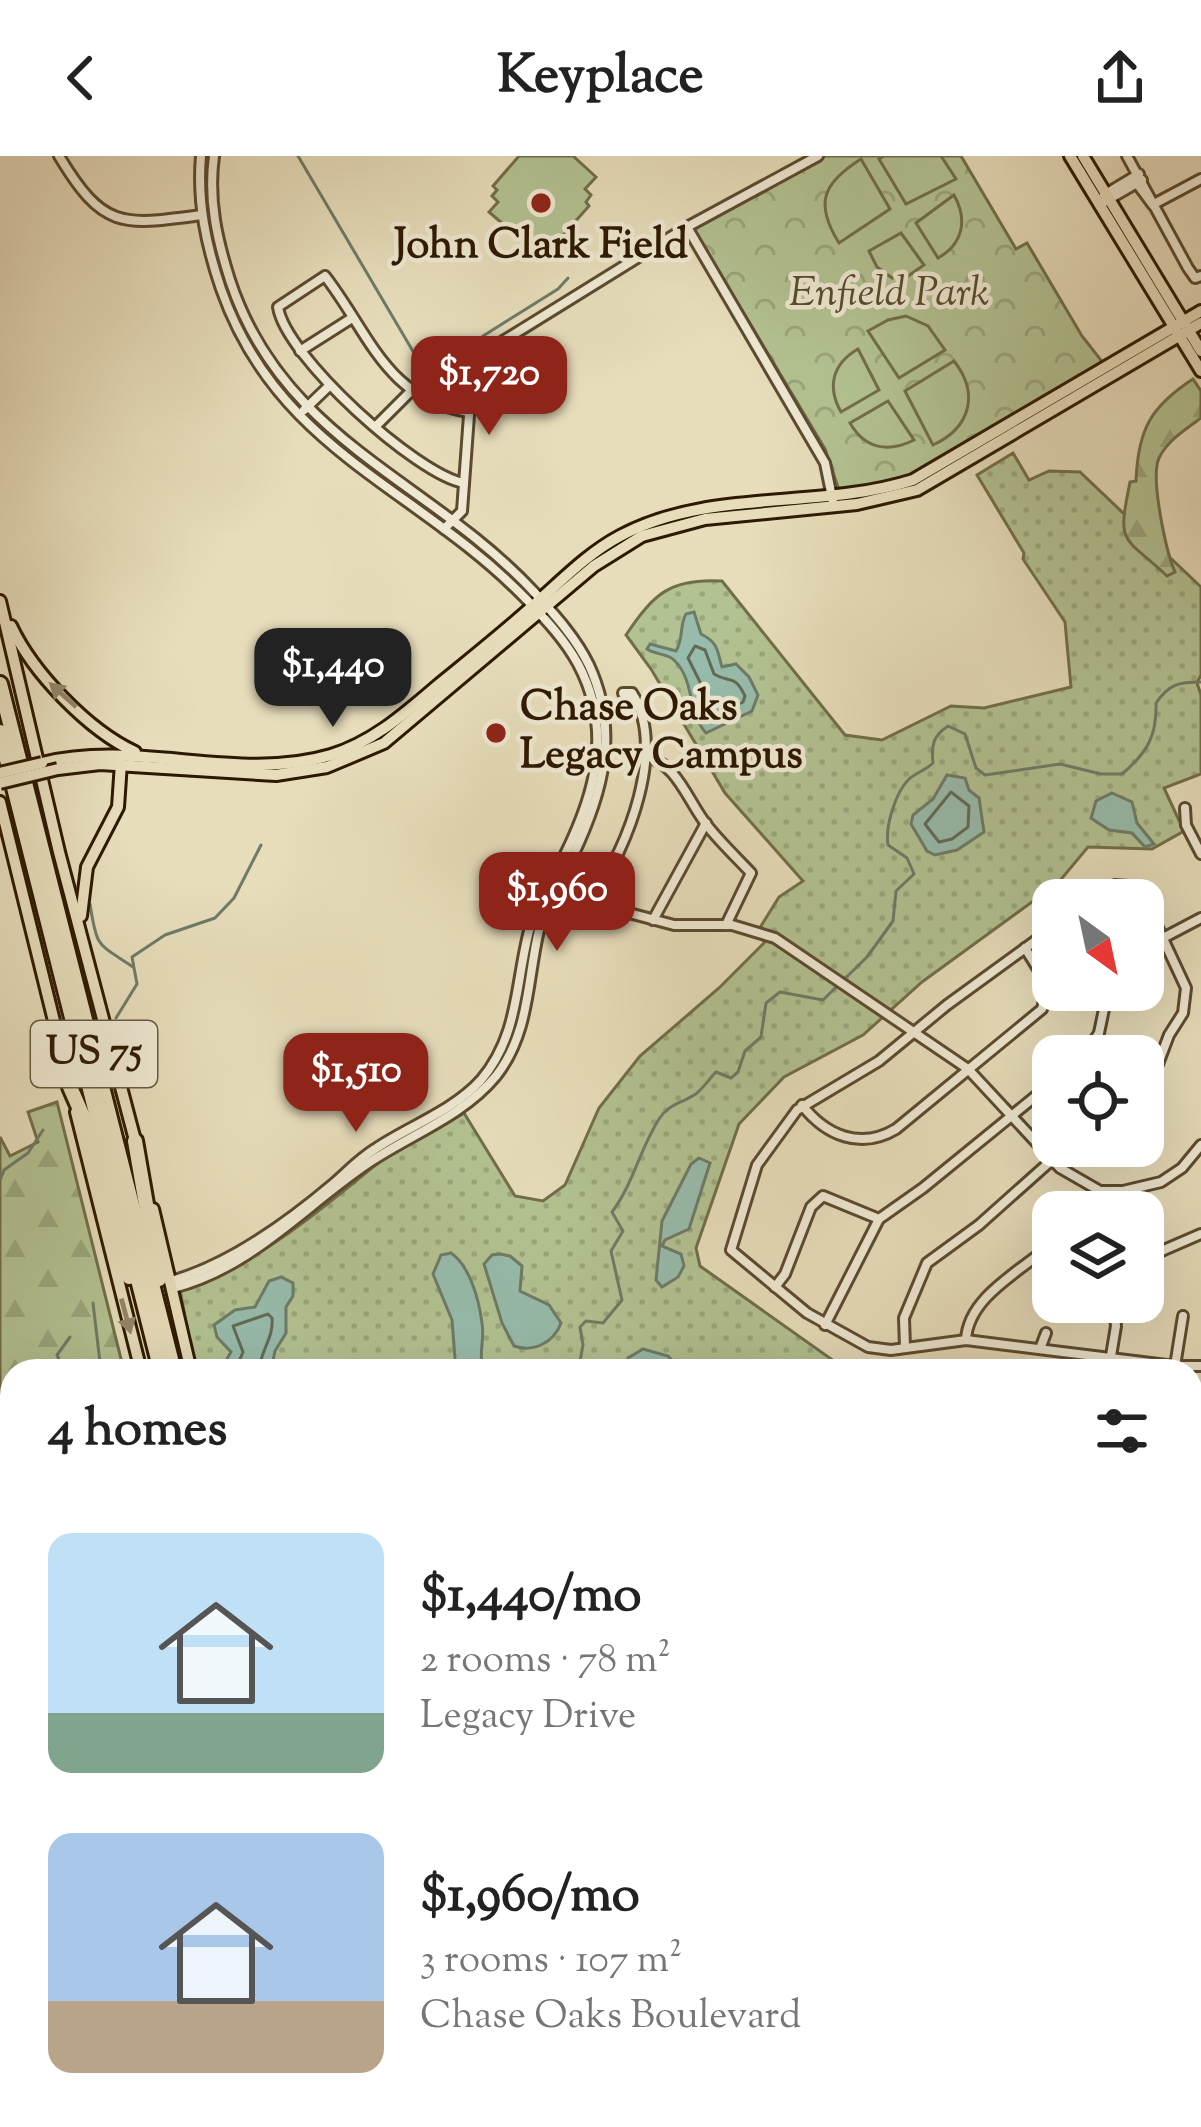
<!DOCTYPE html>
<meta charset="utf-8">
<style>
body{margin:0;font-family:"Sorts Mill Goudy",serif;background:#f2f2f2;color:#222;height:100vh;display:flex;flex-direction:column;font-size:45px;white-space:nowrap}
*{box-sizing:border-box;margin:0}
p{font-size:39px;color:#767676}
.icon{flex:none;width:66px;height:66px;fill:none;stroke:currentColor;stroke-width:2;stroke-linecap:round;stroke-linejoin:round}
.map{position:relative;flex:1;overflow:hidden}
.side{position:absolute;left:0px;top:1203px;width:1203px;height:768px;display:flex;flex-direction:column;background:#fff;border-radius:36px 36px 0 0;box-shadow:0 12px 48px #0002}
.side>*{flex:none}
.needle{width:78px;rotate:147deg}
.fabs{position:absolute;left:1032px;top:723px;display:grid;gap:24px}
.fabs a{display:grid;place-items:center;width:132px;height:132px;border-radius:24px;background:#fff;box-shadow:0 12px 48px #0002;font-size:60px}
.price{position:absolute;translate:-50% -102px;padding:0 27px;border-radius:24px;background:#8f2418;color:#fff;font-size:39px;line-height:78px;filter:drop-shadow(0 3px 6px #0008)}
.price::after{content:'';position:absolute;left:50%;top:72px;width:36px;height:27px;margin-left:-18px;background:inherit;clip-path:polygon(0 0,100% 0,50% 100%)}
.price.selected{background:#222;color:#fff}
ul{padding:0;list-style:none}
li{display:flex;align-items:center;gap:36px;height:300px;padding:0 48px}
li span{display:grid;place-items:center;flex:none;width:336px;height:240px;border-radius:24px;color:#555}
li>.icon{margin-inline-start:auto}
span .icon{width:144px;height:144px;fill:#fffc;stroke-width:1}
li b{font-size:51px}
h2{display:flex;justify-content:space-between;align-items:center;height:144px;padding:0 48px;font-size:51px}
header{display:flex;justify-content:space-between;align-items:center;height:156px;padding:0 48px;background:#fff;font-size:54px;font-weight:800}
.map>svg:first-child{display:block}
</style>
<header><svg class="icon" aria-label="back" viewBox="0 0 24 24"><path d="M15 5l-7 7 7 7"/></svg>Keyplace<svg class="icon" aria-label="share" viewBox="0 0 24 24"><path d="M12 15V3M7 8l5-5 5 5M5 13v7h14v-7"/></svg></header>
<div class="map">
<svg width="1201" height="1971" viewBox="0 0 1201 1971">
<defs>
<pattern id="grass-dots" width="8" height="8" patternUnits="userSpaceOnUse" patternTransform="scale(3)"><rect width="8" height="8" fill="#b3c292"/><path d="M2 2h.1M6 6h.1" fill="none" stroke="#9aa67c" stroke-width="1.8" stroke-linecap="round"/></pattern>
<pattern id="forest-firs" width="22" height="20" patternUnits="userSpaceOnUse" patternTransform="scale(3)"><rect width="22" height="20" fill="#b3c292"/><path d="M5 1l3.5 6h-7zM16 11l3.5 6h-7z" fill="#9aa67c"/></pattern>
<pattern id="park-crowns" width="20" height="18" patternUnits="userSpaceOnUse" patternTransform="scale(3)"><rect width="20" height="18" fill="#b3c292"/><path d="M2 6a3 3 0 1 1 6 0M12 15a3 3 0 1 1 6 0" fill="none" stroke="#9aa67c"/></pattern>
</defs>
<rect width="100%" height="100%" fill="#e7ddbb"/>
<filter id="stains"><feTurbulence type="fractalNoise" baseFrequency=".00167" numOctaves="4"/><feColorMatrix values="0 0 0 0 .2 0 0 0 0 .09 0 0 0 0 .02 0 0 0 .5 -.17"/></filter>
<radialGradient id="worn" r=".72"><stop offset=".6" stop-color="#630" stop-opacity="0"/><stop offset="1" stop-color="#630" stop-opacity=".3"/></radialGradient>
<!-- grass -->
<g fill="url(#grass-dots)" stroke="#706e49" stroke-width="3">
<path d="M1013,297L1029,324L1049,315L1080,316L1201,431V519L1197,527L1201,539V618L1164,632L1184,675L1152,693L1088,691L1058,727L922,826L863,879L784,921L739,968L696,1092L700,1110L848,1215H195L180,1134C251,1111 311,1062 368,1015C396,992 433,976 464,957L515,1040L543,1045L565,1029L599,952L640,900L719,832L764,787L761,770L779,741L803,725L725,637L651,513L626,479C654,437 671,422 722,425L845,579L882,584L951,550L984,552L1071,531L1065,466L1023,403L1024,397L977,319Z"/>
<path d="M1191,1238L1201,1239V1424L1191,1430Z"/>
<path d="M0,1702L12,1722V1879L0,1886Z"/>
</g>
<!-- forest -->
<g fill="url(#forest-firs)" stroke="#706e49" stroke-width="3">
<path d="M1193,223L1201,235V262C1186,273 1167,285 1159,302C1150,322 1166,395 1175,416L1167,420C1122,378 1117,390 1130,326L1136,325C1138,274 1150,251 1193,223Z"/>
<path d="M57,946L124,1215H12V1274L0,1261V981L10,1000L38,986L28,956Z"/>
<path d="M1201,1484V1559L1191,1563V1492Z"/>
<path d="M60,1959H222L221,1971H47Z"/>
</g>
<!-- park -->
<g fill="url(#park-crowns)" stroke="#706e49" stroke-width="3">
<path d="M825,0H961L1016,93L1027,87L1082,180L1104,208L942,308L899,325L839,334L825,293L694,74L700,67L762,37Z"/>
<path d="M0,1261L12,1274V1722L0,1702Z"/>
<path d="M1201,1424V1484L1191,1492V1430Z"/>
<path d="M514,1959L519,1971H475L469,1960Z"/>
</g>
<!-- pitch -->
<g fill="#b3c292" stroke="#706e49" stroke-width="3">
<path d="M519,0H573L596,21L585,33L591,39L586,46L589,50L557,86L553,82L547,89L540,84L532,93L489,56L498,46L492,40L497,34L493,30Z"/>
<path d="M884,0H941L956,23L906,48L879,3Z"/>
<path d="M861,3L890,53L839,87C814,47 823,27 861,3Z"/>
<path d="M954,39C968,64 963,88 938,102L916,67Z"/>
<path d="M901,77L924,109L908,120L892,122L877,111L869,95Z"/>
<path d="M906,160L928,170L945,194L899,222L868,175L888,164Z"/>
<path d="M858,193L879,234L841,256C827,231 832,208 858,193Z"/>
<path d="M954,205C980,238 970,272 933,289L905,235Z"/>
<path d="M888,245L914,284C888,297 865,293 850,267Z"/>
</g>
<!-- water -->
<g fill="#97bcac" stroke="#6d7b67" stroke-width="3">
<path d="M694,456L701,478C719,487 717,495 722,511L736,508L749,521L758,539L752,555L706,577C687,556 695,524 674,504C666,497 656,499 647,493L650,488L676,495C684,482 679,470 686,458Z"/>
<path d="M947,619L965,622L969,634L979,642L984,676L957,694L935,699L927,695L911,668L913,659L933,643Z"/>
<path d="M1112,637L1132,646L1137,667L1154,688L1145,691L1132,677L1109,674L1091,662L1096,645Z"/>
<path d="M699,1002L710,1007L689,1073L665,1084L662,1090L681,1098L684,1110L678,1121L662,1131L656,1124L662,1065L691,1008Z"/>
<path d="M451,1097C470,1110 479,1144 482,1167C485,1184 478,1198 483,1215H456L452,1164L433,1118L441,1099Z"/>
<path d="M500,1098L510,1100L522,1110L520,1135L549,1149L561,1167C554,1186 534,1197 514,1190L502,1167L484,1108L492,1099Z"/>
<path d="M281,1121L293,1127V1140L286,1151V1177L275,1195L271,1215H220L231,1196L217,1181L214,1169L235,1154L255,1151L269,1125Z"/>
<path d="M643,1193L668,1200L682,1215H627L628,1202Z"/>
</g>
<g fill="none" stroke-linecap="round" stroke-linejoin="round">
<!-- shore -->
<g stroke="#626a56" stroke-width="3">
<path d="M695,490L705,494L714,518C730,528 734,517 745,540L743,546L714,561L707,559L701,528L688,502Z"/>
<path d="M951,636L969,650L968,671L952,683L939,686L925,668Z"/>
<path d="M235,1215L243,1196L233,1170L268,1158L272,1162C274,1182 260,1195 259,1215"/>
</g>
<!-- stream -->
<g stroke="#6d7b67" stroke-width="3">
<path d="M298,0L414,197L425,209H443L457,203L483,180L558,133L568,122"/>
<path d="M90,748C97,794 98,787 133,811"/>
<path d="M116,862L137,828L132,801L165,779L215,762L234,742L261,689"/>
<path d="M0,1024L4,1014L28,997L43,974"/>
<path d="M93,1147L101,1215"/>
<path d="M70,1181L57,1199L63,1212L93,1215"/>
<path d="M552,1215L559,1206L573,1213L579,1211L583,1189L580,1171L586,1165L603,1167L622,1144L611,1095L623,1075L612,1056C633,1028 640,993 659,963C669,947 684,947 697,937C704,931 710,922 716,916L731,922L738,916L745,895L761,881L766,847L780,836L823,844L867,801L893,765L896,735L914,718L907,702L888,689C885,671 895,637 909,623C916,617 926,614 933,607C931,589 933,580 948,570L965,578L976,612L985,619L1060,608L1101,618H1122C1148,596 1157,579 1156,547C1169,528 1179,526 1201,526"/>
<path d="M535,1959L551,1971"/>
</g>
<!-- river -->
<g stroke="#97bcac" stroke-width="8">
<path d="M0,1251L12,1262"/>
<path d="M1191,1512L1201,1503"/>
</g>
<!-- minor casing -->
<g stroke="#5c4a2f" stroke-width="14">
<g id="minor">
<path d="M59,0C103,73 121,70 201,59"/>
<path d="M1127,0L1188,112L1195,122L1201,120"/>
<path d="M1136,26L1153,49"/>
<path d="M1104,39L1139,18"/>
<path d="M1154,48L1201,23"/>
<path d="M1099,49L1142,24"/>
<path d="M687,71L825,307L834,351"/>
<path d="M503,185L687,71L818,0"/>
<path d="M300,195L352,162"/>
<path d="M304,254L329,230"/>
<path d="M377,269L413,233"/>
<path d="M464,327C417,319 285,200 278,151L325,120C370,178 386,244 469,256"/>
<path d="M444,373L462,355L471,232L466,221"/>
<path d="M643,599C678,608 686,642 706,668C719,685 736,701 751,717L726,769"/>
<path d="M1185,652L1186,669L1201,698"/>
<path d="M560,721L629,757L674,769H732L775,782L968,913L1060,1012L1100,1035H1123L1161,1026L1182,1012L1201,989"/>
<path d="M594,739C628,691 667,592 632,537H623"/>
<path d="M1090,744L1115,729L1129,730L1145,744L1186,832L1183,857L1169,879L1155,916L1148,958L1143,961"/>
<path d="M653,764L706,667"/>
<path d="M1053,772L947,849L879,905L797,954L757,1009L731,1094L807,1157L868,1191L891,1194L966,1184L1175,1210H1201"/>
<path d="M1163,782L1201,762"/>
<path d="M1084,900L1099,877L1108,834"/>
<path d="M802,949C826,980 861,994 896,973L1042,853L1048,829L1025,792"/>
<path d="M1088,1056L1100,1035"/>
<path d="M1143,1103L1201,1078"/>
<path d="M171,1125C229,1109 288,1066 333,1028C347,1016 359,1003 375,993C409,970 453,955 481,924C520,878 515,825 530,771C535,751 548,732 557,714C592,648 616,579 578,508C565,484 546,464 527,444C418,331 278,296 221,133C206,89 197,46 201,0"/>
<path d="M775,1131L785,1118L811,1051L823,1040L879,1063"/>
<path d="M173,1132C252,1112 304,1050 370,1006C412,978 463,960 496,920C530,877 527,824 539,774C544,753 556,735 565,716C599,649 623,582 589,509C576,482 555,459 535,437C431,324 283,286 230,124C217,83 208,44 214,0"/>
<path d="M825,1169L879,1063L923,1032L1053,926"/>
<path d="M966,1184C968,1140 1023,1114 1053,1087"/>
<path d="M905,1191L904,1162L927,1107L979,1069L1053,1003"/>
<path d="M1040,1193L1046,1177"/>
<path d="M1111,1200L1116,1170L1113,1146"/>
<path d="M1175,1210L1183,1160"/>
<path d="M1191,1612L1201,1608"/>
<path d="M1191,1662L1201,1679"/>
<path d="M1191,1776L1201,1779"/>
<path d="M1191,1858L1201,1888"/>
<path d="M0,1898L12,1891"/>
<path d="M1191,1901L1201,1899"/>
<path d="M462,1959L468,1971"/>
<path d="M631,1959L638,1971"/>
<path d="M700,1959L707,1971"/>
<path d="M783,1959L790,1971"/>
<path d="M896,1959L902,1971"/>
<path d="M905,1959L911,1971"/>
<path d="M1110,1959L1117,1971"/>
<path d="M1156,1959L1164,1971"/>
<path d="M330,1971L340,1959"/>
<path d="M411,1971L434,1959"/>
<path d="M801,1971L822,1959"/>
<path d="M929,1971L940,1959"/>
<path d="M958,1971L1008,1967L1022,1959"/>
</g>
</g>
<!-- major casing -->
<g stroke="#2d1900" stroke-width="16">
<g id="major">
<path d="M1070,0L1201,215"/>
<path d="M1083,0L1201,195"/>
<path d="M0,445L59,696L136,988"/>
<path d="M11,470C33,517 88,574 135,596"/>
<path d="M42,607C138,583 237,627 331,599C373,586 404,558 437,530C470,503 503,477 535,448C562,424 588,397 620,380C709,332 819,354 913,324L1201,155"/>
<path d="M58,613L100,608L276,619L327,611L384,587L594,410L642,380L705,363L857,348L917,334L1201,167"/>
<path d="M0,646L72,938"/>
<path d="M81,760L87,711L118,651L121,607"/>
<path d="M76,956L141,1215"/>
<path d="M153,1053L191,1215"/>
<path d="M355,1959L359,1971"/>
</g>
</g>
<!-- highway casing -->
<g stroke="#2d1900" stroke-width="20">
<g id="highway">
<path d="M0,528L174,1215"/>
<path d="M0,576L161,1215"/>
<path d="M70,931L85,965L129,1121"/>
<path d="M135,985L159,1123"/>
<path d="M373,1959L377,1971"/>
<path d="M387,1959L391,1971"/>
<path d="M402,1959L409,1971"/>
</g>
</g>
<!-- minor -->
<use href="#minor" stroke="#efe9d3" stroke-width="8"/>
<!-- major -->
<use href="#major" stroke="#e7ddbb" stroke-width="10"/>
<!-- highway -->
<use href="#highway" stroke="#e7ddbb" stroke-width="14"/>
<!-- major-bridge casing -->
<g stroke="#2d1900" stroke-width="16" stroke-linecap="butt">
<g id="major-bridge">
<path d="M0,617L42,607"/>
<path d="M0,627L58,613"/>
</g>
</g>
<!-- major-bridge -->
<use href="#major-bridge" stroke="#e7ddbb" stroke-width="10"/>
</g>
<!-- one-way arrows -->
<defs><path id="oneway-solid" d="M-6-.8H1V-3.2L6.5 0L1 3.2V.8H-6Z" transform="scale(3)"/></defs>
<g fill="#938567">
<use href="#oneway-solid" transform="translate(63 539) rotate(-138)"/>
<use href="#oneway-solid" transform="translate(126 1160) rotate(75)"/>
</g>
<!-- markers -->
<g fill="#8f2418" stroke="#efe9d3" stroke-width="4.5">
<circle cx="541" cy="47" r="12"/>
<circle cx="496" cy="577" r="12"/>
</g>
<g text-anchor="middle" dominant-baseline="central" stroke-width="9" stroke-linejoin="round" paint-order="stroke">
<!-- shield labels -->
<rect fill="#efe9d3" stroke="#67573f" stroke-width="3" x="31" y="865" width="126" height="66" rx="9"/>
<g font-size="39" font-weight="bold" fill="#2d1900">
<text x="94" y="898">US 75</text>
</g>
<!-- poi labels -->
<g font-size="42" font-weight="bold" fill="#2d1900" stroke="#efe9d3">
<text x="541" y="91">John Clark Field</text>
<text x="520" y="553" text-anchor="start">Chase Oaks<tspan x="520" dy="48">Legacy Campus</tspan></text>
</g>
<!-- park labels -->
<g font-size="42" font-style="italic" fill="#554c2c" stroke="#efe9d3">
<text x="889" y="139">Enfield Park</text>
</g>
</g>
<rect width="100%" height="100%" filter="url(#stains)"/>
<rect width="100%" height="100%" fill="url(#worn)"/>
</svg>
<div class="fabs">
<a><svg class="needle" viewBox="-14 -14 28 28"><path d="M0-13l5 13h-10z" fill="#e53935"/><path d="M0 13l5-13h-10z" fill="#767676"/></svg></a>
<a><svg class="icon" aria-label="locate" viewBox="0 0 24 24"><circle cx="12" cy="12" r="6"/><path d="M12 2v4M12 18v4M2 12h4M18 12h4"/></svg></a>
<a><svg class="icon" aria-label="layers" viewBox="0 0 24 24"><path d="M12 4l9 5-9 5-9-5zM3 14l9 5 9-5"/></svg></a>
</div>
<b class="price" style="left:489px;top:282px">$1,720</b>
<b class="price selected" style="left:333px;top:574px">$1,440</b>
<b class="price" style="left:557px;top:798px">$1,960</b>
<b class="price" style="left:356px;top:979px">$1,510</b>
<section class="side">
<h2>4 homes<svg class="icon" aria-label="filters" viewBox="0 0 24 24"><path d="M4 7h16M4 17h16"/><circle cx="9" cy="7" r="2"/><circle cx="15" cy="17" r="2"/></svg></h2>
<ul>
<li><span style="background:linear-gradient(#bfe0f5 75%,#7fa58c 0)"><svg class="icon" aria-label="home" viewBox="0 0 24 24"><path d="M3 11l9-7 9 7M6 9v11h12V9"/></svg></span><div><b>$1,440/mo</b><p>2 rooms · 78 m²</p><p>Legacy Drive</p></div></li>
<li><span style="background:linear-gradient(#a9c7e8 70%,#b9a48a 0)"><svg class="icon" aria-label="home" viewBox="0 0 24 24"><path d="M3 11l9-7 9 7M6 9v11h12V9"/></svg></span><div><b>$1,960/mo</b><p>3 rooms · 107 m²</p><p>Chase Oaks Boulevard</p></div></li>
</ul>
</section>
</div>
